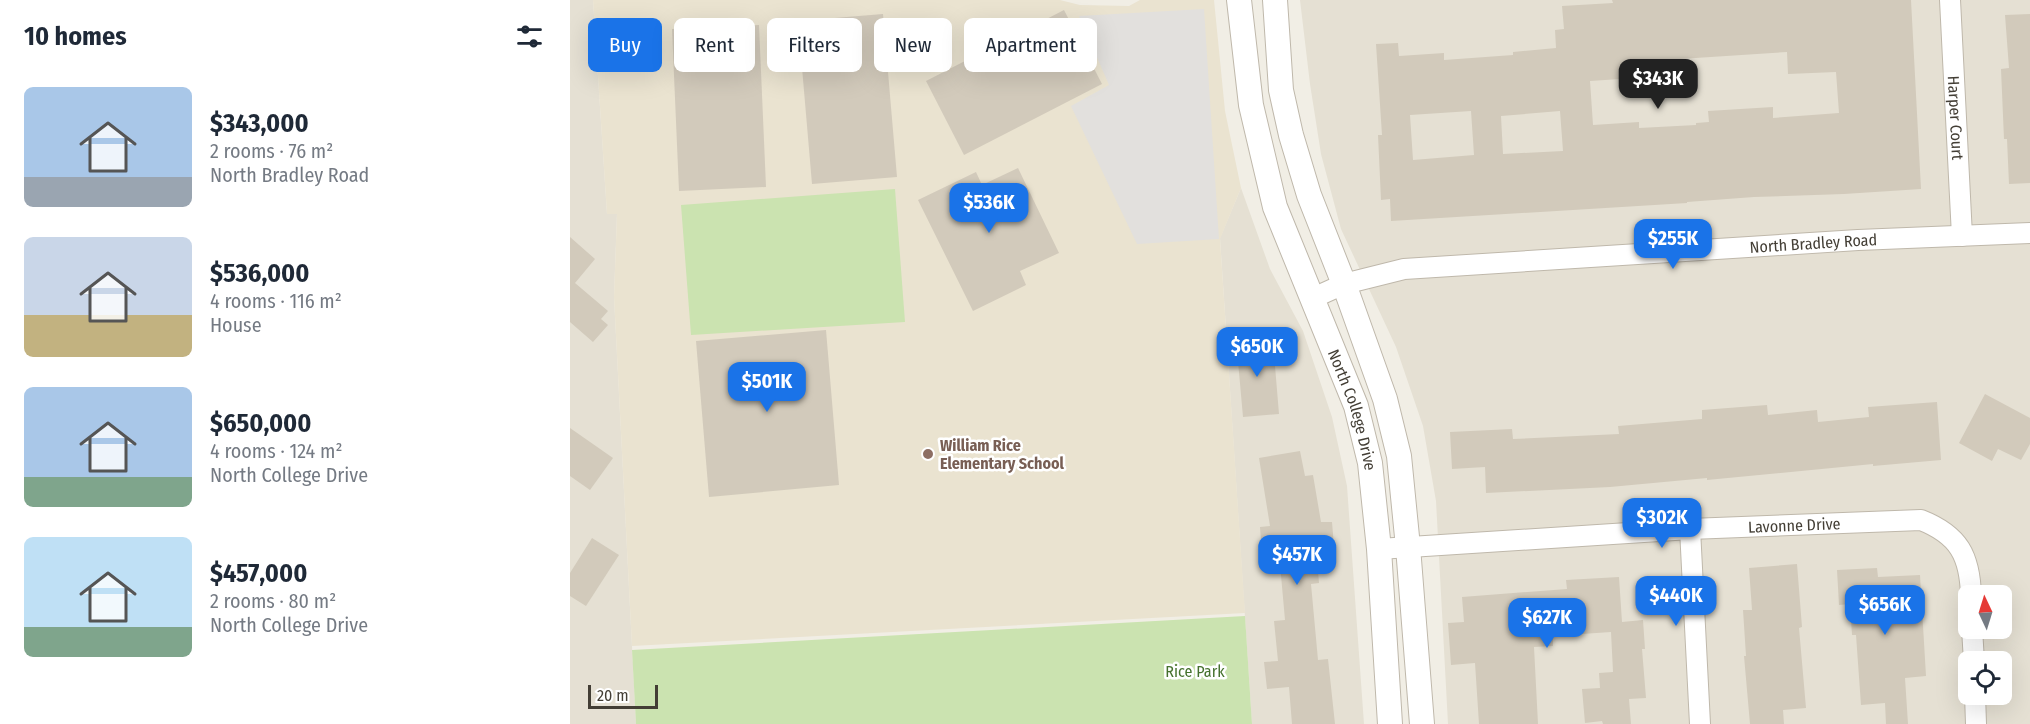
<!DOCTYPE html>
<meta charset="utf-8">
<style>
body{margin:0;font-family:"Fira Sans Condensed",sans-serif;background:#f2f2f3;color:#1f2937;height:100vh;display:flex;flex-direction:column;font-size:22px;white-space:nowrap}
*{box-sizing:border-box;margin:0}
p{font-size:20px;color:#747a83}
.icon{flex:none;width:33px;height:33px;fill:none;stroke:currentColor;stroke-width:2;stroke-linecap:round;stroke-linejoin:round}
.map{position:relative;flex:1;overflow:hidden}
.side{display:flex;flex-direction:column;background:#fff;width:570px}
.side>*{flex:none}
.guide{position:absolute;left:18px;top:18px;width:570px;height:54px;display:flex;gap:12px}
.needle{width:39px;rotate:356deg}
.tools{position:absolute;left:1388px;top:585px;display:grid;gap:12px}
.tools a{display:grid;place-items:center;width:54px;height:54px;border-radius:9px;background:#fff;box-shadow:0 6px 24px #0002;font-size:30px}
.scale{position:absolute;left:18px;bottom:15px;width:70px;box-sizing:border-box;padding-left:6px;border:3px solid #433e35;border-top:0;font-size:16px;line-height:21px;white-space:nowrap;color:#433e35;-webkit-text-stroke:4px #fff;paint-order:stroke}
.price{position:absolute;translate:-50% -51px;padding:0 14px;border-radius:12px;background:#1a73e8;color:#fff;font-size:20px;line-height:39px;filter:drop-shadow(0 2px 3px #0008)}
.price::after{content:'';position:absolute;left:50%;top:36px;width:18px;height:14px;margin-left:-9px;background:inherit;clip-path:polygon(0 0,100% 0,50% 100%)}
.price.selected{background:#222;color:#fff}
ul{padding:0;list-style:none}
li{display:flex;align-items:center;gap:18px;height:150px;padding:0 24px}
li span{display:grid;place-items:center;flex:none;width:168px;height:120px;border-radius:9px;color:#555}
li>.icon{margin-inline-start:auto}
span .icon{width:72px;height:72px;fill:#fffc;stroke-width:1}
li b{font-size:26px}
h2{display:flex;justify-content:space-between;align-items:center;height:72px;padding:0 24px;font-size:26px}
.tag{padding:0 21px;border-radius:9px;background:#fff;box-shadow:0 6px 24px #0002;font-size:21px;line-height:54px}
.tag.selected{background:#1a73e8;color:#fff}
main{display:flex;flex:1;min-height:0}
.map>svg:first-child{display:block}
</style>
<main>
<section class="side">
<h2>10 homes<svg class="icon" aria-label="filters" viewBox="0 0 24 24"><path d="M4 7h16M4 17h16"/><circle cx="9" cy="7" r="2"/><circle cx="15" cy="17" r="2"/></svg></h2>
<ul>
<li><span style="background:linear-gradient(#a9c7e8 75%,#9aa5b1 0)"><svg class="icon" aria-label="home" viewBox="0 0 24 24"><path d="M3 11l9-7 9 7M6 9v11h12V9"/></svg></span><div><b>$343,000</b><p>2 rooms · 76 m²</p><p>North Bradley Road</p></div></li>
<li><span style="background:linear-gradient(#c9d6e8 65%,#c2b280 0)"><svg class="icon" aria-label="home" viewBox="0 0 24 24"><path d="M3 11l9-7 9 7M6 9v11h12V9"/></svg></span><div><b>$536,000</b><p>4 rooms · 116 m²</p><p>House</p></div></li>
<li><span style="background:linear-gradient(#a9c7e8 75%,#7fa58c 0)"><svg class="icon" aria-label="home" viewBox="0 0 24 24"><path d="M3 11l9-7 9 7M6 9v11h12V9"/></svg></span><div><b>$650,000</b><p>4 rooms · 124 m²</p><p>North College Drive</p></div></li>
<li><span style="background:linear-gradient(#bfe0f5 75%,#7fa58c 0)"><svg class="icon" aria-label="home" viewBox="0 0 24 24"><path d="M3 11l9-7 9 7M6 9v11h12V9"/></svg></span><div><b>$457,000</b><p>2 rooms · 80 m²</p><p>North College Drive</p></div></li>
</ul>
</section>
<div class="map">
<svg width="1460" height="724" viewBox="0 0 1460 724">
<rect width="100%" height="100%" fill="#f1eee5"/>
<!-- residential -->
<g fill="#e5e0d3" fill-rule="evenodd">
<path d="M0,0H23L37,214H47L44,297L66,724H0Z"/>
<path d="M730,0H1460V724H878L866,501L853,426L826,347L771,229L751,154L740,84ZM1398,596H1431V628H1398ZM1398,662H1431V694H1398Z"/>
<path d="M671,188L700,269L733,331L762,417L777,486L794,724H682L650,238Z"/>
</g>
<!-- education -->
<path fill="#eae3d0" d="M23,0H490L510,5L559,6L570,0H644L655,111L671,188L650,239L675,613L62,646L44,297L47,214H37Z"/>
<!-- green -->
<g fill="#cbe3b0">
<path d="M325,189L335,322L121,335L111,205Z"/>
<path d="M675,616L682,724H66L62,650Z"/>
</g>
<!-- parking -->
<path fill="#e2e0dd" d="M634,9L649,239L567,244L501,106L539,85L509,16Z"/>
<!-- building -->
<g fill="#d2cabb" fill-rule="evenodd">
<path d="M1042,0H1341L1351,189L1274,194L1184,197L1117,202V203L821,221L820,199L811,200L808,135H812L806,44L828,43L829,56L874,53V60L943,55V52L986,48L985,30L994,29L992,6L1043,3ZM1217,52L1218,74L1266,72L1269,113L1203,118V107L1138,111L1139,122L1126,123V125L1069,128V122L1023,125L1020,81L1065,78L1064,65L1110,61V59ZM901,111L904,155L843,160L840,115ZM990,111L993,151L933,154L931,116Z"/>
<path d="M494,10L532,84L394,155L356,81Z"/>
<path d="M313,14L327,177L242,184L228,21Z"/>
<path d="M1460,14V183L1439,184L1437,139H1434L1431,69L1439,68L1435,15Z"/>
<path d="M189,25L196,187L109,191L102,29Z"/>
<path d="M448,168L489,253L450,271L456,285L403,311L348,200L406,172L412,185Z"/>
<path d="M0,237L25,259L5,283L38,311L31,319L38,325L23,342L0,322Z"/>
<path d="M256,330L269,485L139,497L126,341Z"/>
<path d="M693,337L694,354H704L709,414L673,417L666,339Z"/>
<path d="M1415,394L1460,418V444L1451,460L1428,449L1422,461L1389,443Z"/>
<path d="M1367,402L1371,460L1303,466V464L1137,480V478L1040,487L916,493L915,467L882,469L880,432L942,429L943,439L1049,434L1048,426L1132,419V410L1197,405L1198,415L1247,410L1248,422L1299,417L1298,407Z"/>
<path d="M0,428L43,458L20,490L0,476Z"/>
<path d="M730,451L735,476L743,475L751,522H762L765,558L747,559L749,583L741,584L748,660L758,659L765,724H722L719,687L697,689L694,662L708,661L704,621L715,620L709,553L692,554L690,527L700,526L689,458Z"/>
<path d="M22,538L49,555L16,606L0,596V573Z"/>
<path d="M1227,564L1232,627L1229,628L1236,708L1213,710L1214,724H1180L1174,656H1176L1173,610H1182L1179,568Z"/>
<path d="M1307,568L1308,577L1350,575L1356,676L1335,678L1338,724H1316L1315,703L1291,705L1286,635H1282L1280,604L1269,605L1267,570Z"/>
<path d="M1049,577L1052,622L1073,620L1075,649H1072L1076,698L1059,699L1061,724H1033L1032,721L1015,723L1012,689L1030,688L1029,673L1043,672L1041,632L983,636V646L964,647L968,724H909L905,663L881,665L878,623L894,622L892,597L997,589L996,580Z"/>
</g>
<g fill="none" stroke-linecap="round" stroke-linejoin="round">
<!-- minor casing -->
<g stroke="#bfb8ab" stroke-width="22">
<g id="minor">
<path id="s1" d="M1380,0L1392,236"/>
<path id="s2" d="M743,298L774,284L834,269L1288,240L1460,233"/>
<path d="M1120,529L1130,724"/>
<path id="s3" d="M809,549L1120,529L1351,520C1389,535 1400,556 1401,596"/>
<path d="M1402,628L1404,662"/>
<path d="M1405,694L1406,724"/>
</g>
</g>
<!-- tertiary casing -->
<g stroke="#bfb8ab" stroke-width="26">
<g id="tertiary">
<path id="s4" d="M669,0L681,105L705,207L786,406L800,463L809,549L820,724"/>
<path d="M705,0L711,90L721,135L739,195L774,284L815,399L829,456L838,547L852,724"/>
</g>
</g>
<!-- minor -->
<use href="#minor" stroke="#fff" stroke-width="20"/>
<!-- tertiary -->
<use href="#tertiary" stroke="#fff" stroke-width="24"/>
</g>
<!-- markers -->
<circle fill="#8d6e63" stroke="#fff" stroke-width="2" cx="358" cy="454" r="6"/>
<g text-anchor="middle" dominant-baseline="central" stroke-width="5" stroke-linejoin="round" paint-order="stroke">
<!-- street labels -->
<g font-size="16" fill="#433e35" stroke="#fff">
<text stroke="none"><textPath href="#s1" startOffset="118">Harper Court</textPath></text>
<text stroke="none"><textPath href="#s2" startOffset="506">North Bradley Road</textPath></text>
<text stroke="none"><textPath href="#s4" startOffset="428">North College Drive</textPath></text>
<text stroke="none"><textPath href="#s3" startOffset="416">Lavonne Drive</textPath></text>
</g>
<!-- education labels -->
<g font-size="16" font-weight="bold" fill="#785e54" stroke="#fff" text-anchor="start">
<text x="370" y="445">William Rice<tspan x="370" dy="18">Elementary School</tspan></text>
</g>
<!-- park labels -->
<g font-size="16" fill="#45712d" stroke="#fff">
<text x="625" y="671">Rice Park</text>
</g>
</g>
</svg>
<div class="tools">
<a><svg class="needle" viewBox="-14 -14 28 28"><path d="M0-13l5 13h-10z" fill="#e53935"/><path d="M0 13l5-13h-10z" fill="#747a83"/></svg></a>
<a><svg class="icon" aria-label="locate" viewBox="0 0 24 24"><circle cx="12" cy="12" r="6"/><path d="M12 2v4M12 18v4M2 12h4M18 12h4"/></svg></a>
</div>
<div class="scale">20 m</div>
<b class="price selected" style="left:1088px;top:110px">$343K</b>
<b class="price" style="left:419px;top:234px">$536K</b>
<b class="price" style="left:1103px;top:270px">$255K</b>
<b class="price" style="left:687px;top:378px">$650K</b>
<b class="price" style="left:197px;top:413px">$501K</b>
<b class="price" style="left:1092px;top:549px">$302K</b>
<b class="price" style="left:727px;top:586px">$457K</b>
<b class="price" style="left:1106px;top:627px">$440K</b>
<b class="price" style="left:1315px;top:636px">$656K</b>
<b class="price" style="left:977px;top:649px">$627K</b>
<div class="guide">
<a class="tag selected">Buy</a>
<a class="tag">Rent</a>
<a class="tag">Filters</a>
<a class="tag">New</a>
<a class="tag">Apartment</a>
</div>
</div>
</main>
